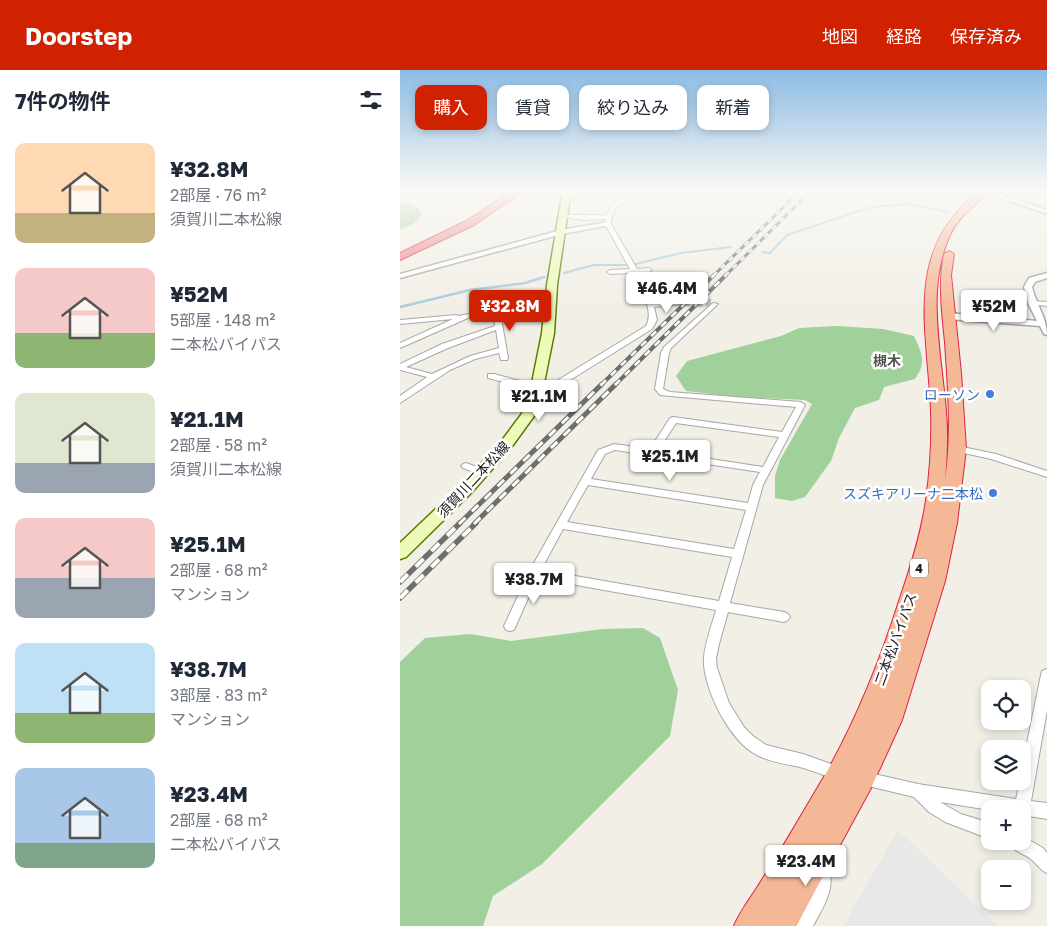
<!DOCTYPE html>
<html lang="ja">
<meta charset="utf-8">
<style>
body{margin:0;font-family:"Golos Text","Noto Sans JP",sans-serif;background:#f6f6f7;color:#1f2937;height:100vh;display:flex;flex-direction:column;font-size:19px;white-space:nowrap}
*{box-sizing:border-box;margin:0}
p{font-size:16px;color:#747a83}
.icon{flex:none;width:28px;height:28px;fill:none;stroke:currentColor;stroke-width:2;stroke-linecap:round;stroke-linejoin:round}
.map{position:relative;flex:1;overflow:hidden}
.details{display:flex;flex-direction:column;background:#fff;width:400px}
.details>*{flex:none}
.banner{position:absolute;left:15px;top:15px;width:475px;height:45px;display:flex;gap:10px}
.buttons{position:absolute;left:581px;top:610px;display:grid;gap:10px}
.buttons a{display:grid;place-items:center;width:50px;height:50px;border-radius:10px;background:#fff;box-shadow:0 2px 8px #0003;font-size:25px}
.price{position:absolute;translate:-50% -42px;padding:0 11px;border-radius:5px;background:#fff;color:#222;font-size:16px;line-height:32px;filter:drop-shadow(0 1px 2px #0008)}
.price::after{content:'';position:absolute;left:50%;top:30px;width:15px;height:11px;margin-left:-8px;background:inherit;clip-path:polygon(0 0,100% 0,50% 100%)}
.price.selected{background:#d02200;color:#fff}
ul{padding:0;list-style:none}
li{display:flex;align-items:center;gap:15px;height:125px;padding:0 15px}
li span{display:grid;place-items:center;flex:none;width:140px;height:100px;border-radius:10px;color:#555}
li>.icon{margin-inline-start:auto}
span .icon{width:60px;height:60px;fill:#fffc;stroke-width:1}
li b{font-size:21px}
h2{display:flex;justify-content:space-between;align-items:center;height:60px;padding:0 15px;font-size:21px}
.chip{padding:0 18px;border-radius:10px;background:#fff;box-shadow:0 2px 8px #0003;font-size:18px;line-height:45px}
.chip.selected{background:#d02200;color:#fff}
header{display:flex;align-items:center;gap:30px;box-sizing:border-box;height:70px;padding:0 25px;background:#d02200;color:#fff}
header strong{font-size:24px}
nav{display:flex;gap:28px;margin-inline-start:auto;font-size:18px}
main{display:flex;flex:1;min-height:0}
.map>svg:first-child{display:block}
</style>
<header>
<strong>Doorstep</strong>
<nav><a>地図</a><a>経路</a><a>保存済み</a></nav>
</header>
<main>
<section class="details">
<h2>7件の物件<svg class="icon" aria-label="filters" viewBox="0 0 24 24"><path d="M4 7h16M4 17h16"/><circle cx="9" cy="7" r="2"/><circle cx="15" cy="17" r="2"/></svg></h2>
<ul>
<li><span style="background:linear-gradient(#ffd9b3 70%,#c2b280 0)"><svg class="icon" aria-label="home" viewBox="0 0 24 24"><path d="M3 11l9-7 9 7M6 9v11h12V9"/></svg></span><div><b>¥32.8M</b><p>2部屋 · 76 m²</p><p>須賀川二本松線</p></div></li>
<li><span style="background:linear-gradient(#f6c9c9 65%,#8fb573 0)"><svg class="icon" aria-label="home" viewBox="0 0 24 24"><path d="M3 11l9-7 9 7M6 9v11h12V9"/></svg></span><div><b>¥52M</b><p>5部屋 · 148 m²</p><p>二本松バイパス</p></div></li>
<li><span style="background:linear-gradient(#dfe7d0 70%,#9aa5b1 0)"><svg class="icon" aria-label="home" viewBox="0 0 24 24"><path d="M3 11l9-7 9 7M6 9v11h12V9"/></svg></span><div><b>¥21.1M</b><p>2部屋 · 58 m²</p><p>須賀川二本松線</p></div></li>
<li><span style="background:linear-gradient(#f6c9c9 60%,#9aa5b1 0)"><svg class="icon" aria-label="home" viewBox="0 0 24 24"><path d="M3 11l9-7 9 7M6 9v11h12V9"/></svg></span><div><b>¥25.1M</b><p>2部屋 · 68 m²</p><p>マンション</p></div></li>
<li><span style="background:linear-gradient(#bfe0f5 70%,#8fb573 0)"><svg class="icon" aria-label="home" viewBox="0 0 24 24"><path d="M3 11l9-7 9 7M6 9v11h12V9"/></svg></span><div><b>¥38.7M</b><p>3部屋 · 83 m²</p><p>マンション</p></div></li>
<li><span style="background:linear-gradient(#a9c7e8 75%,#7fa58c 0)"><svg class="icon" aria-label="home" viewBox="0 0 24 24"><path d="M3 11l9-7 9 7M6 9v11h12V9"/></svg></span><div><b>¥23.4M</b><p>2部屋 · 68 m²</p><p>二本松バイパス</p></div></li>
</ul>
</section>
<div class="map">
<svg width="647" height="856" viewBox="0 0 647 856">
<rect width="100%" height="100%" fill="#f1efe6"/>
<!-- forest -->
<g fill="#a1d19a">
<path d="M0,133H9L18,137L22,145L13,154L0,159Z"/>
<path d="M437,256L483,259L514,266C522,284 527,292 515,309L484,317L479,330L455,338L439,368L431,391L405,427L392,431L375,428V406L380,390L412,334L405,330L337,327L286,321L276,306L287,291L381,266L399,258Z"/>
<path d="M243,558L260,568L278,620L270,666L142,794L93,826L83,856H0V592L25,568L70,564L111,571L203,559Z"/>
</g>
<!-- parking -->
<path fill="#e8e8e8" d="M498,760L598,856H443Z"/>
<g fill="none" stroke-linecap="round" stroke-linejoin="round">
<!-- stream-far1 -->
<g stroke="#a6c9df" stroke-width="2">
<path d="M614,120L626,125"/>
<path d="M362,182L370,183L387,165L471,137L509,134L549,142"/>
<path d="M164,203L194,195H232L281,183L331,177"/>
</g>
<!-- stream -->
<path stroke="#a6c9df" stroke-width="2.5" d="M0,237L70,220L125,213L144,207"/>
<!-- minor-tunnel -->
<path stroke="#c7c6be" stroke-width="8" stroke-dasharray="8 4" stroke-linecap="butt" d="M282,232L311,233"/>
<!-- minor casing -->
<g stroke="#a7a7a7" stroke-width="2">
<g id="minor">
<path d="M132,120L180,123L227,120C209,129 150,129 132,120Z"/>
<path d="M238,120H245C227,131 214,130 211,154L237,199L249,198L252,200L249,202H239L243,210L289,209L292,211L289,213L245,214L253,233L282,230L285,232L282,234L254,237L257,250L252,259L138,330H132V326L246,256C255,240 240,217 232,203L210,204L207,202L210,200L230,199L205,154L206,149L182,150L160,146C165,144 198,146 207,145C212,131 224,125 238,120Z"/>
<path d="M476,120H482L480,128L477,130L474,128Z"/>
<path d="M509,120H514L515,121L512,123Z"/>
<path d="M632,231L647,232V236L630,234V232Z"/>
<path d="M151,232L153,233V235L100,242L108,288L107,290H101L99,283L75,289L50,300L0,333V326L27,307L0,300V294L42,274L95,256L93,243L68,248L0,278V273L53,249L0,254V250L56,245L59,246L96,238ZM96,260L99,278L70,286L32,304L6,297L48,278Z"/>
<path d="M313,233L318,234L271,278L269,283L263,319L270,322L401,332L405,335L363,415L330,533L384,542L388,544L390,547L388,550L384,552L328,542L319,574L316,588L317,598L329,633L344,657L353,666L366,675L403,684L445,699L447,704L445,709L440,711C427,706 414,701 400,697C386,694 370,692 357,685C330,672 302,617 304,588C305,572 312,555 316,540L137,508L114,560L110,561L106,560L104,556L130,500L198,380L214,374L250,379L270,348L273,347L382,362L396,337L270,326L260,325L255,319L261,283L264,277ZM276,353L379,367L363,397L258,381ZM215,380L360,402L353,415L348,433L191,409L205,384ZM188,415L346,440L334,479L167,452ZM163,459L332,487L319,531L141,500Z"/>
<path d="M88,304H94L131,314L132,316L128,318H125L88,308Z"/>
<path d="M558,376L596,384L647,401V407L591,389L555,381L553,379Z"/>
<path d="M66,393L85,400L87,402L82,405L63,398L61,396L63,394Z"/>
<path d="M647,599V640L631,731L647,733V749L622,745V739L590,740L540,732L561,744L590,753V769L545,752L529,742L514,727L456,713L454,708L456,703L461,701L518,714L616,729L620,711H622V697L641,605L642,601Z"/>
<path d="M622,766L643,778L647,783V803C640,800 637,794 631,789C623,783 612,781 608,771H622Z"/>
<path d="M421,789L427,791C437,817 425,834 413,856H396L414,822L413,797L415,791Z"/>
</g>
</g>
<!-- tertiary casing -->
<g stroke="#a7a7a7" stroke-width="3">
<g id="tertiary">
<path d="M583,120H588L647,140V144L583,122Z"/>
<path d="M208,152L211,154L210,155L162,164L0,208V204L161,160Z"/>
<path d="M647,203V208L635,212L632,217C636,234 647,248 647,265L644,264L640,256L548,249L544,246L548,243L637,251L628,233L624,217L629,208Z"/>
</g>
</g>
<!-- secondary casing -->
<g stroke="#5b7c02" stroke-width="3">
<path id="secondary" d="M163,120H171L157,215L154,263L141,328L134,346L110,379L72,422L6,487L0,489V473L62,414L100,373L121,345L129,328L142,263L147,215Z"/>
</g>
<!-- trunk casing -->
<g stroke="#e02244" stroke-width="2">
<path id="trunk" d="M581,120H590C577,135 559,145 550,165C525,219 542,285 546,342C548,364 547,388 545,410C552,364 548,318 545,272C542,242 538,213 544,184L549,181L554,184L551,205L561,303L566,379L557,453L545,511L502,650L471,718L396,856H334C341,839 354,824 363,808C381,780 398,751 415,722C451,663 478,597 499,531C510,499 521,465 526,430C530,401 532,371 531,342C528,258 502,179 581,120Z"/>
</g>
<!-- motorway casing -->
<g stroke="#e02244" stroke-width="2">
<path id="motorway" d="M114,120H125L74,155L0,190V183L66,151Z"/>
</g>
<!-- minor -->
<use href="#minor" fill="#fff" fill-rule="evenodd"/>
<!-- tertiary -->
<use href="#tertiary" fill="#fff" fill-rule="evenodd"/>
<!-- secondary -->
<use href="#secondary" fill="#edfbba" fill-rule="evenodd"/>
<!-- trunk -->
<use href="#trunk" fill="#f4b896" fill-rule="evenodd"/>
<!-- motorway -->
<use href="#motorway" fill="#ea8c8f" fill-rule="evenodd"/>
<!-- rail-far3 casing -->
<g stroke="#6e6e6e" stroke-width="3">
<g id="rail-far3">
<path d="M313,206L401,120"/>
<path d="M325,206L412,120"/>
</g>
</g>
<!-- rail-far2 casing -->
<g stroke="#6e6e6e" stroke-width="4">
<g id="rail-far2">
<path d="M201,315L314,205"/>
<path d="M215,315L326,205"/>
</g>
</g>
<!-- rail-far1 casing -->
<g stroke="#6e6e6e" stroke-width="5">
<g id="rail-far1">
<path d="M59,454L202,314"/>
<path d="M74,454L216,314"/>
</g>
</g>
<!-- rail casing -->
<g stroke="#6e6e6e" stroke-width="5.5">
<g id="rail">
<path d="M0,512L60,453"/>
<path d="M0,528L76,453"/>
</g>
</g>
<!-- rail-far3 -->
<use href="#rail-far3" stroke="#fff" stroke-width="2" stroke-dasharray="5.5" stroke-linecap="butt"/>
<!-- rail-far2 -->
<use href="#rail-far2" stroke="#fff" stroke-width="2.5" stroke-dasharray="7" stroke-linecap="butt"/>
<!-- rail-far1 -->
<use href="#rail-far1" stroke="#fff" stroke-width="3" stroke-dasharray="9" stroke-linecap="butt"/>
<!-- rail -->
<use href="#rail" stroke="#fff" stroke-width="4" stroke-dasharray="11" stroke-linecap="butt"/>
</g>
<!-- sky -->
<linearGradient id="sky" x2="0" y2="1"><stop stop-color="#8dbce4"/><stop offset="0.5" stop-color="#f9f8f4"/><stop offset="1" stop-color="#f9f8f4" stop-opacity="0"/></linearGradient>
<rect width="647" height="240" fill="url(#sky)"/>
<!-- markers -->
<g fill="#3f7fe0" stroke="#fff" stroke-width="2">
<circle cx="590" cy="324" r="5"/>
<circle cx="593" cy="423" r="5"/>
</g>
<g text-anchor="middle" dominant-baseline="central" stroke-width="5" stroke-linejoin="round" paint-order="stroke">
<!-- shield labels -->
<rect fill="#fff" stroke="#636363" stroke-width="1" x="510" y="488.5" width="18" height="19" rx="4"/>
<g font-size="12" font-weight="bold" fill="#202020">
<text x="519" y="498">4</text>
</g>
<!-- far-quarter labels -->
<g font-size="14" font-weight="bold" fill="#535353" stroke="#fff">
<text x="487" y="290">槻木</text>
</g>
<!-- shop labels -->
<g font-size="14" fill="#366cbe" stroke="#fff" text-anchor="end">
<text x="580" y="324">ローソン</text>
<text x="583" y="423">スズキアリーナ二本松</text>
</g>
<!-- street labels -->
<g font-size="14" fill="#202020" stroke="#fff">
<text transform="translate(73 409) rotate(-47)">須賀川二本松線</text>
<text transform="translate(495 569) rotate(-70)">二本松バイパス</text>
</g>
</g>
</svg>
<div class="buttons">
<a><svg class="icon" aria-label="locate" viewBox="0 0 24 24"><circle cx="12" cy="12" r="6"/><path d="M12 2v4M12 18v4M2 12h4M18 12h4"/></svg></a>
<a><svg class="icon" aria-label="layers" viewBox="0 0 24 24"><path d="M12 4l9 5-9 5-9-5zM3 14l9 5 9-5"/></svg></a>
<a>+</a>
<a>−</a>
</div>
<b class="price" style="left:267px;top:244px">¥46.4M</b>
<b class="price selected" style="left:110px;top:262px">¥32.8M</b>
<b class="price" style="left:594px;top:262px">¥52M</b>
<b class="price" style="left:139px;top:352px">¥21.1M</b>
<b class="price" style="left:270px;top:412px">¥25.1M</b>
<b class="price" style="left:134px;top:535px">¥38.7M</b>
<b class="price" style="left:406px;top:817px">¥23.4M</b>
<div class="banner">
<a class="chip selected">購入</a>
<a class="chip">賃貸</a>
<a class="chip">絞り込み</a>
<a class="chip">新着</a>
</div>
</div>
</main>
